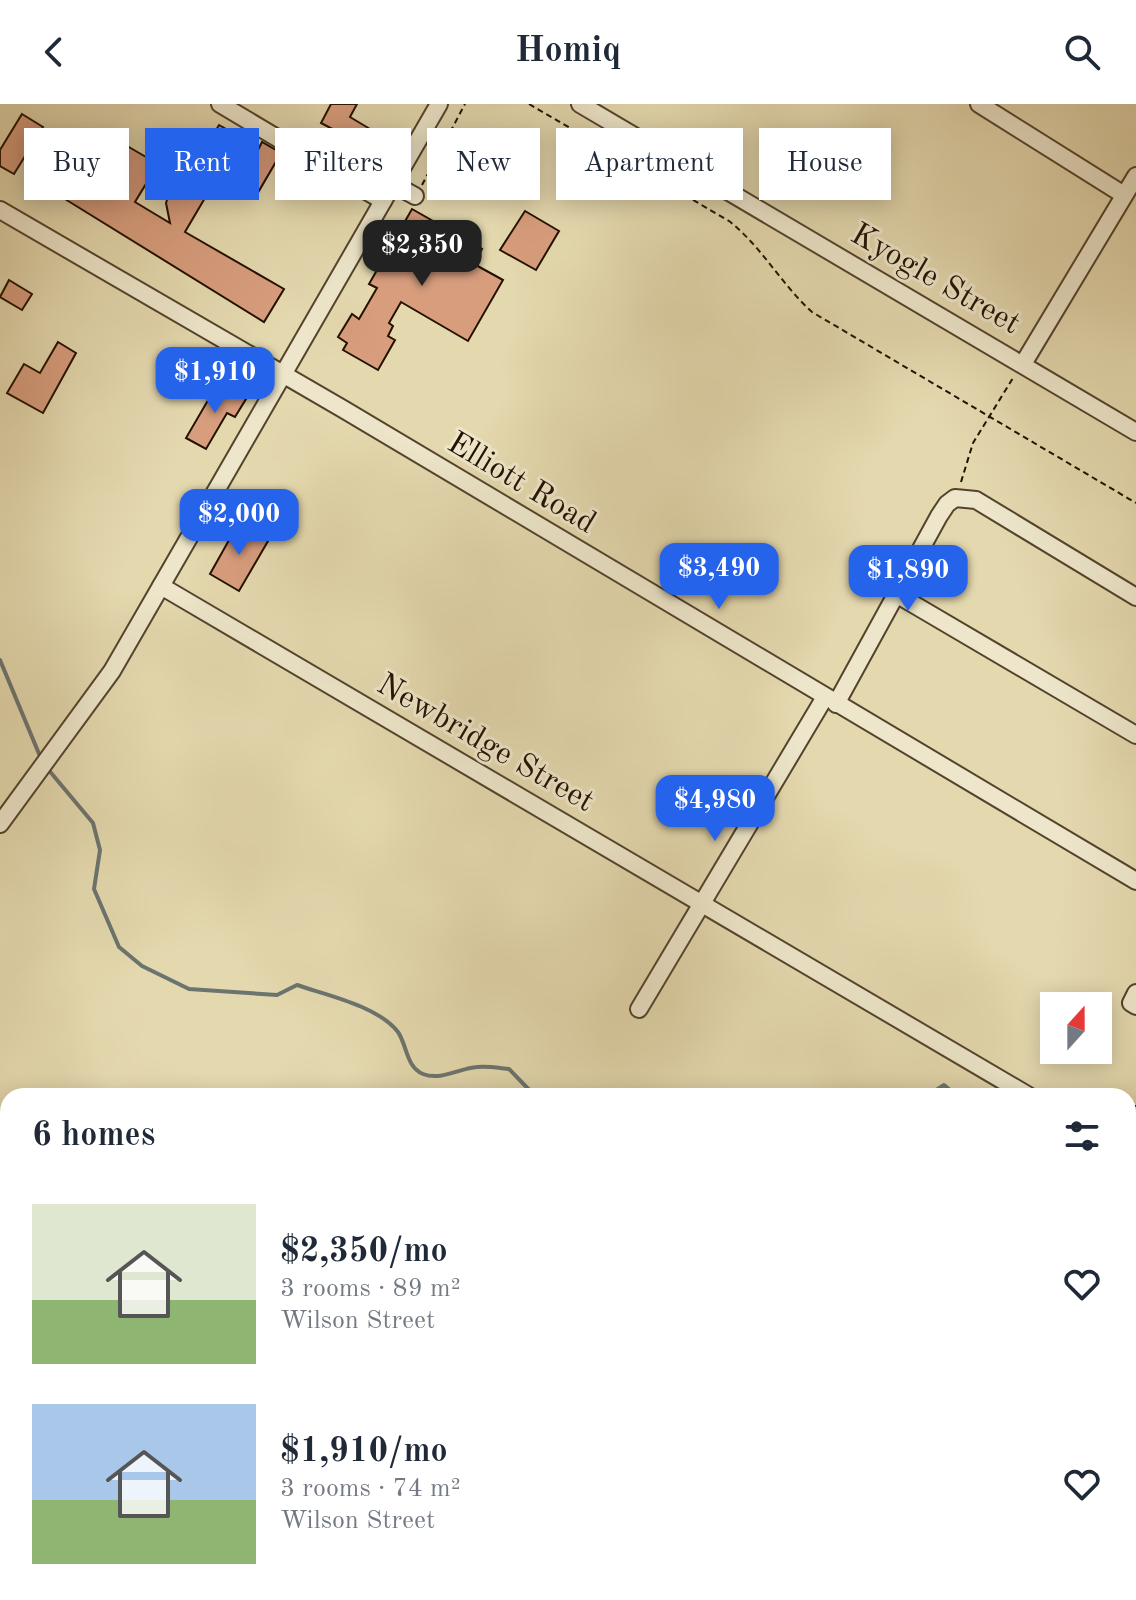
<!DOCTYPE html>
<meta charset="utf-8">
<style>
body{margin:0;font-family:"Old Standard TT",serif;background:#f6f6f7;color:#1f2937;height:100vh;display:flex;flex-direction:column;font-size:30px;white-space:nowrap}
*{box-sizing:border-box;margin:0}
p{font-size:26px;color:#747a83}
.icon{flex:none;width:44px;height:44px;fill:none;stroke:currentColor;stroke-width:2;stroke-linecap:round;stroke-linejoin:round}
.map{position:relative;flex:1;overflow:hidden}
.drawer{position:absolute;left:0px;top:984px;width:1136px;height:512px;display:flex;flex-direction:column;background:#fff;border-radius:24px 24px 0 0;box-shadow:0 4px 20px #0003}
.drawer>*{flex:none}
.banner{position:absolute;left:24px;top:24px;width:1088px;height:72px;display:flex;gap:16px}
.needle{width:52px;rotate:21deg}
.tools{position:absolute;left:1040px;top:888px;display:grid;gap:16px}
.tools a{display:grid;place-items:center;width:72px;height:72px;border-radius:0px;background:#fff;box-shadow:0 4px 20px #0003;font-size:40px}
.price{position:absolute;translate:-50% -68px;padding:0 18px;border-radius:16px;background:#2563eb;color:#fff;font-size:26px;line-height:52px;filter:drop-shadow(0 2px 4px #0008)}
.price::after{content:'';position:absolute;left:50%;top:48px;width:24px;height:18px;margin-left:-12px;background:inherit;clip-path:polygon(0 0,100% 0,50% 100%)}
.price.selected{background:#222;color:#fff}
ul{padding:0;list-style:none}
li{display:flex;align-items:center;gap:24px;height:200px;padding:0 32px}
li span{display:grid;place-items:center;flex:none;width:224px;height:160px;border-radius:0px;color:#555}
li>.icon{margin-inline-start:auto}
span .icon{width:96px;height:96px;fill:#fffc;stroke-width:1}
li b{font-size:34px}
h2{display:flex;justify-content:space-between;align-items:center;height:96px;padding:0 32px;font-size:34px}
.pill{padding:0 28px;border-radius:0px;background:#fff;box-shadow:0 4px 20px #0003;font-size:28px;line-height:72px}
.pill.selected{background:#2563eb;color:#fff}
header{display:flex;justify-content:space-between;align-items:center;height:104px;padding:0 32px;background:#fff;font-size:36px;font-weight:600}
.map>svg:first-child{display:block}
</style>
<header><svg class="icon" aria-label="back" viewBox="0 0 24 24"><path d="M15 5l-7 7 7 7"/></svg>Homiq<svg class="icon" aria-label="search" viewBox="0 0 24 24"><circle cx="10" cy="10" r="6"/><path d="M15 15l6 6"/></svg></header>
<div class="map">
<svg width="1136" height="1496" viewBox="0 0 1136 1496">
<rect width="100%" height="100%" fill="#e4d8ae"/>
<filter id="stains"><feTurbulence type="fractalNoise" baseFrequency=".0025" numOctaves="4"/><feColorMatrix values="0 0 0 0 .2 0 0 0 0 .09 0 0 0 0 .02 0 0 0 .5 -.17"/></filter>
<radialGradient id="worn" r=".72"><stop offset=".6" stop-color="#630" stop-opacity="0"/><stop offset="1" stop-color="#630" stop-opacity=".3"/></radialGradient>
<!-- green -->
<path fill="#b2bf8b" stroke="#6b6846" stroke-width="2" d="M1128,1344L1136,1362V1496H933L937,1488H1128Z"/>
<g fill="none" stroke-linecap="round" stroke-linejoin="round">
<!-- stream -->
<g stroke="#6b746e" stroke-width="4">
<path d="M0,556L42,657"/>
<path d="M47,664L93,719L100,746L94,785L119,843L142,862L189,885L277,891L297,881C326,891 378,902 398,928C407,941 406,963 423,970C441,977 460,964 477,963C488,962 499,964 509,965L535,992"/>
<path d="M590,992L602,989L611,992"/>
<path d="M927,992L944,981L957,992"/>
<path d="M1128,1255L1136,1268"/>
</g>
</g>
<!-- building -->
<g fill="#d79d7d" stroke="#241101" stroke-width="2">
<path d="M331,0H357L350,13L380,31L372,45L342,27L340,29L321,19Z"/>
<path d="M22,10L43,23L14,70L0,62V46Z"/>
<path d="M219,21L233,29L231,33L257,48L262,38L281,49L256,92L219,70L185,128L284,185L264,218L52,87L64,66L95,83L122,39L158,60L135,98L170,119L166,99L168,93L208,28L213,31Z"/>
<path d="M451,46L463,54L455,68L442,61Z"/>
<path d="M412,105L482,145L474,160L503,176L468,237L401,198L389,219L393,222L388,232L395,236L378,266L343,246L347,239L338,233L352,210L359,215L377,184L369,180Z"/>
<path d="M525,107L559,127L536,166L500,146Z"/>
<path d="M9,176L32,190L22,206L0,193Z"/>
<path d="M58,238L76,249L43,309L7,289L24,260L40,269Z"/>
<path d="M218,279L246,295L235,313L227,309L206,345L186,334Z"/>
<path d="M238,420L268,437L239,487L210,470Z"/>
</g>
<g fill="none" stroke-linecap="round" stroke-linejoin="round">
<!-- minor casing -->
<g stroke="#54432c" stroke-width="20">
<g id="minor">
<path d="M220,0L383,97"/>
<path d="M580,0L1136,328"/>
<path d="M979,0L1124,91"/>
<path d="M393,80L415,92"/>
<path d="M0,106L343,305L1136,777"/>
<path d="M1023,260L1136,72"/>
<path d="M161,482L1029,992"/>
<path d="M896,490L1136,631"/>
<path d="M836,600L939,412L947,400L955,394L976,396L1136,493"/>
<path d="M0,720L112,567L439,0"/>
<path d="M1136,889L1131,899L1136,902"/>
<path d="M639,905L825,593"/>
<path d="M1128,1049L1136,1054"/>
<path d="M0,1268L8,1255"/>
<path d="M0,1367L8,1371"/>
<path d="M208,1488L221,1496"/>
<path d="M631,1488L645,1496"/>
<path d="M65,1496L68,1488"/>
</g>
</g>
<!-- major casing -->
<g stroke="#241101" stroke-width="24">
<g id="major">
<path d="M1128,1021L1136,1013"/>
<path d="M785,1496L788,1488"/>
<path d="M809,1496L812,1488"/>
</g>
</g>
<!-- path -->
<g stroke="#241101" stroke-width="2" stroke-dasharray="6 4" stroke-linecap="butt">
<path d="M529,0L729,117C762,143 781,180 812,208L1136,399"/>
<path d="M422,81L465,0"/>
<path d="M961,378L973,339L1013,274"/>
</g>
<!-- minor -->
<use href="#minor" stroke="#ede6ca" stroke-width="16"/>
<!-- major -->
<use href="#major" stroke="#e2bc77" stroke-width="20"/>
</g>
<g text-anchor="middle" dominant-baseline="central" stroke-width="6" stroke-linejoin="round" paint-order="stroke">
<!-- street labels -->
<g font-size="32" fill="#241101" stroke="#ede6ca">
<text transform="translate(935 176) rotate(30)">Kyogle Street</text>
<text transform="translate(521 380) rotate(31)">Elliott Road</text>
<text transform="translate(485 640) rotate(30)">Newbridge Street</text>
</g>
</g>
<rect width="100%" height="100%" filter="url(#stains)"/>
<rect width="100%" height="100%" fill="url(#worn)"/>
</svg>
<div class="tools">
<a><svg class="needle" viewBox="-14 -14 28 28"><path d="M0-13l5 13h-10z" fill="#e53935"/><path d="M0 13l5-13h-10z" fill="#747a83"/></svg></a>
</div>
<b class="price selected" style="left:422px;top:184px">$2,350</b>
<b class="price" style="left:215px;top:311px">$1,910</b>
<b class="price" style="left:239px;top:453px">$2,000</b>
<b class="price" style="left:719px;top:507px">$3,490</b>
<b class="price" style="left:908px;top:509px">$1,890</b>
<b class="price" style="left:715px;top:739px">$4,980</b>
<div class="banner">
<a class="pill">Buy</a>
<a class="pill selected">Rent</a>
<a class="pill">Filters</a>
<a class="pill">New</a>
<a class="pill">Apartment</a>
<a class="pill">House</a>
</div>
<section class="drawer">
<h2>6 homes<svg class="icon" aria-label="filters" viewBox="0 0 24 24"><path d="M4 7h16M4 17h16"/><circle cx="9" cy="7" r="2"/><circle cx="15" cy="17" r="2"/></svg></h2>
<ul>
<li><span style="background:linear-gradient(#dfe7d0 60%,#8fb573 0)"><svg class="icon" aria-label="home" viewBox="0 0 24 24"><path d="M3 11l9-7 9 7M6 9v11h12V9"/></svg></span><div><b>$2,350/mo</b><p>3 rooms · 89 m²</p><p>Wilson Street</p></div><svg class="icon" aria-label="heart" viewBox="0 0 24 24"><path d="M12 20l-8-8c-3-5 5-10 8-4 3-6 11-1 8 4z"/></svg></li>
<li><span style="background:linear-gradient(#a9c7e8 60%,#8fb573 0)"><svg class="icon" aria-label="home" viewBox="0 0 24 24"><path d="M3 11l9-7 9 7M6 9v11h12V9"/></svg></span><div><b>$1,910/mo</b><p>3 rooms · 74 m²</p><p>Wilson Street</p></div><svg class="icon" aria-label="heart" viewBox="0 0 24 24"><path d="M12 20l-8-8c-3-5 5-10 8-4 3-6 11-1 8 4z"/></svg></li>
</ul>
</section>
</div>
